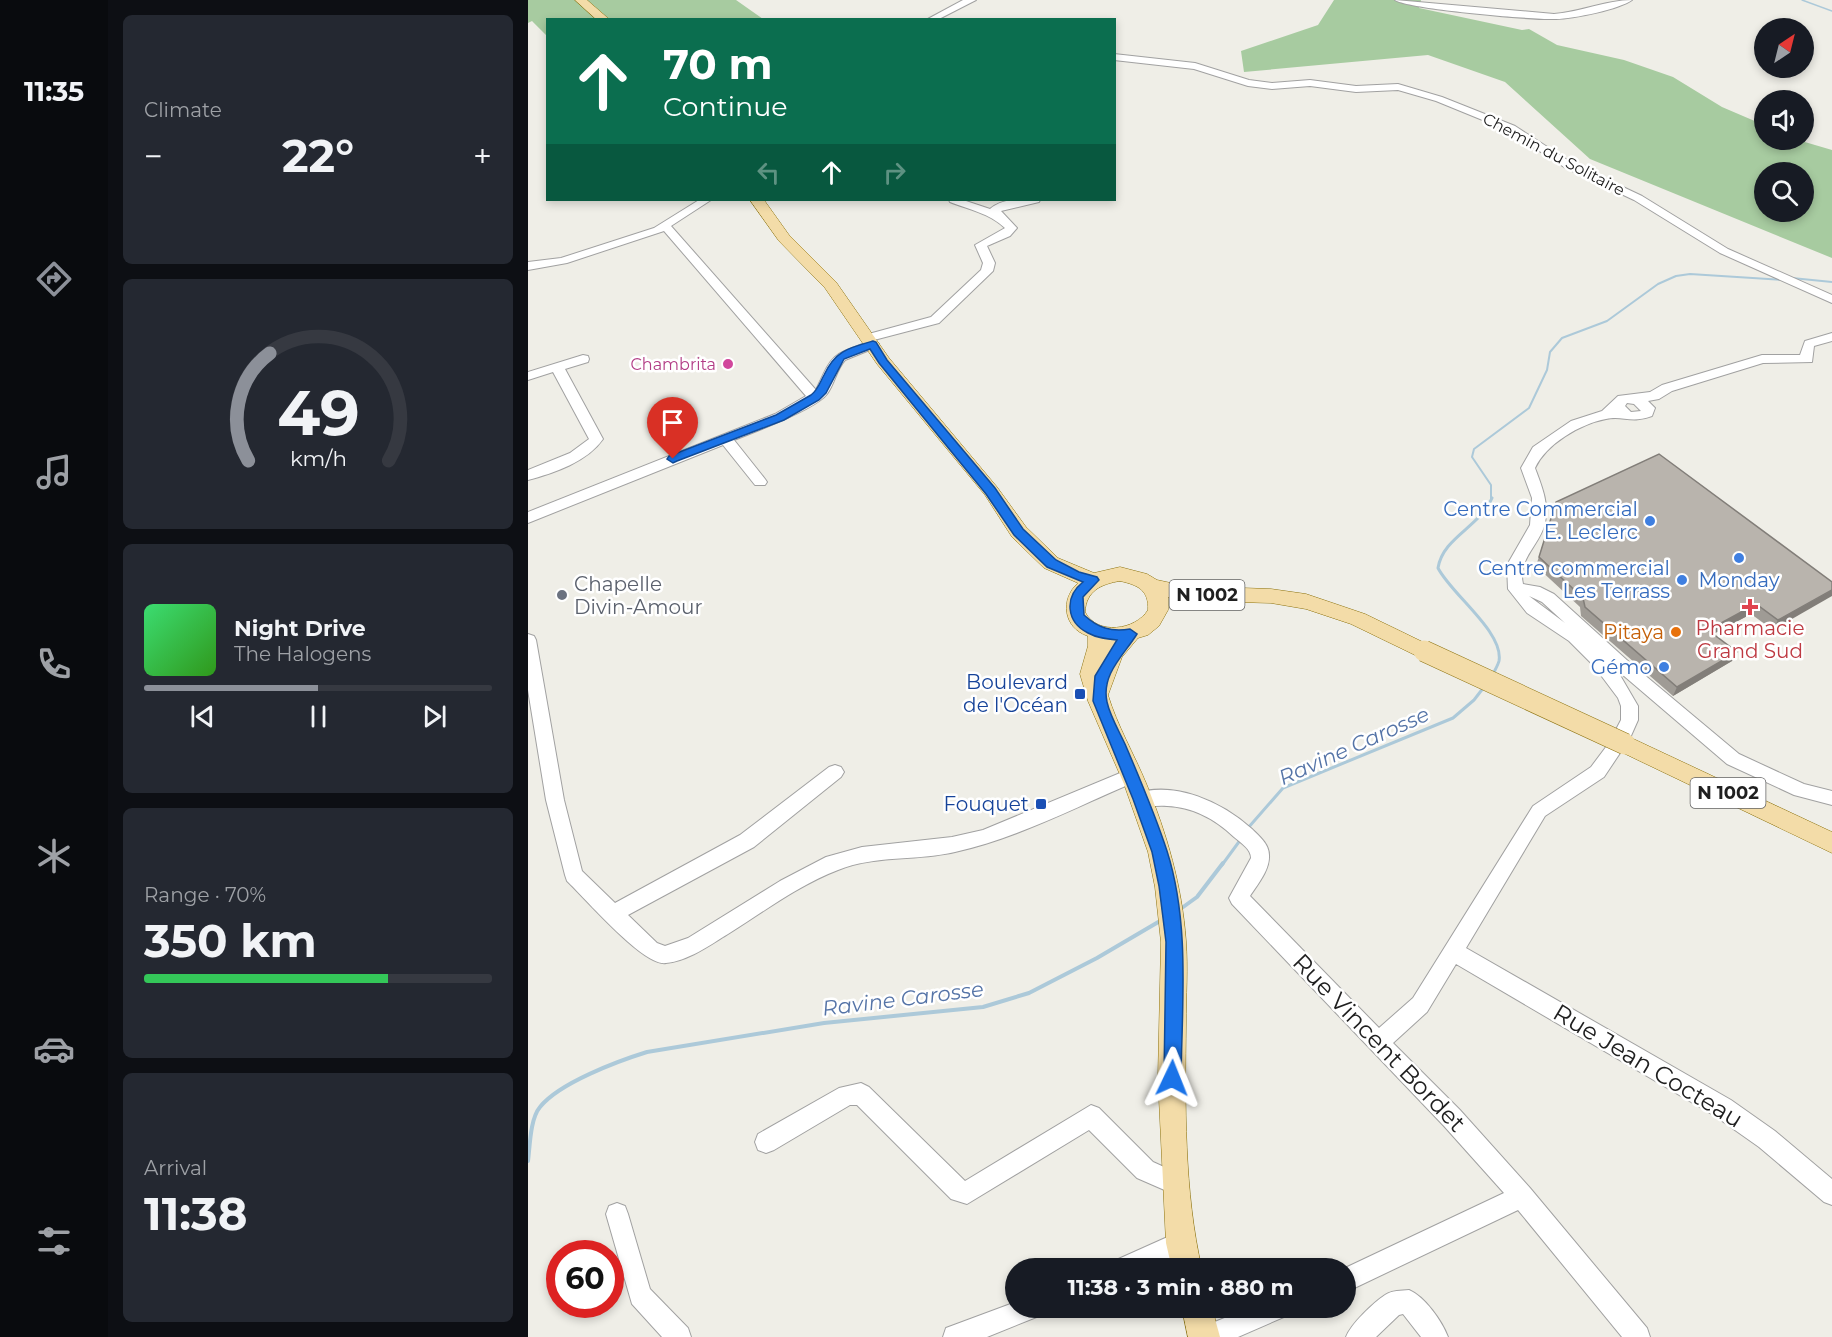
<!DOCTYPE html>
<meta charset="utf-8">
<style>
:root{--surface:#171b24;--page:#242831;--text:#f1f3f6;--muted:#9ea1a6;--line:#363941;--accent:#8c9099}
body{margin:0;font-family:Montserrat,sans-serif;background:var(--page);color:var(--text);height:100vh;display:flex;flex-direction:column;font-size:22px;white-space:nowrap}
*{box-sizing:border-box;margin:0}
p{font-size:20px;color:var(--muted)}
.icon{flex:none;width:33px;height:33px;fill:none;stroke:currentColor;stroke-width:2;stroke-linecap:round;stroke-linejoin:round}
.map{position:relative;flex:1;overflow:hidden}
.sheet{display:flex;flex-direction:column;gap:15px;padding:15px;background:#0d0f14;width:420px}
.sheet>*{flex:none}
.guide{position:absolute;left:18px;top:18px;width:570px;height:183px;border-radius:0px;box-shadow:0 3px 9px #0003;background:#0b6e4f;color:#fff;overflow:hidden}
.needle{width:39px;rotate:35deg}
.fabs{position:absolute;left:1226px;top:18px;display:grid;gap:12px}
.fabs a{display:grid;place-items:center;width:60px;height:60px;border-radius:50%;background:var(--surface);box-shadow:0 3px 9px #0003;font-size:30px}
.speed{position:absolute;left:18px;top:1240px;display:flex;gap:12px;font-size:30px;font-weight:700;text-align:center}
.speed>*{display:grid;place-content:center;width:78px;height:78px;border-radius:50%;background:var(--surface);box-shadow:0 3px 9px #0003;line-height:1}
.speed .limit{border:9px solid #d22;background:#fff;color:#111}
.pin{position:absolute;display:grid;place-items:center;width:51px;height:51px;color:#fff;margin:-62px -26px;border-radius:50% 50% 50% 0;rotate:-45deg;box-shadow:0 0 6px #0007}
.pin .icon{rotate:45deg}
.me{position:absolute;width:66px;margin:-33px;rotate:2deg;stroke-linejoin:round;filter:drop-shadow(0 0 4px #0008)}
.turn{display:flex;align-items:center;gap:21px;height:126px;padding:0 18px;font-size:27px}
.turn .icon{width:78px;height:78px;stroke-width:2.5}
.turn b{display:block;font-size:42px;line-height:51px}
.lanes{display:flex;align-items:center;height:57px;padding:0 18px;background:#0003;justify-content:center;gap:30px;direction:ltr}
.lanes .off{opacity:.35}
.big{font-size:45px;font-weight:700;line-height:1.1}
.sheet .card{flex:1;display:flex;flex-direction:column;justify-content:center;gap:9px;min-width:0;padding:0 21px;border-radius:9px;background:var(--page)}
.sheet .dial{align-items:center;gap:0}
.dial svg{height:156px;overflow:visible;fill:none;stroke:var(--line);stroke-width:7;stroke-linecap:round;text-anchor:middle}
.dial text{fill:var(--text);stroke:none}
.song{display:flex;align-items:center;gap:18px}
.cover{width:72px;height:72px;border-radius:9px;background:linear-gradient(135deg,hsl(140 70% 55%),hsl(110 70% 35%))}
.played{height:6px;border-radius:3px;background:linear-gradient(90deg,var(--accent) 50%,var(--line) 50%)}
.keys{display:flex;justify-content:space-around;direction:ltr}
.heat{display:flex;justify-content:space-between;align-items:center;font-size:33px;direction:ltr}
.charge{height:9px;border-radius:4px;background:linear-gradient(90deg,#34c759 70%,var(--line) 0)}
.trip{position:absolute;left:477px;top:1258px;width:351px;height:60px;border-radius:30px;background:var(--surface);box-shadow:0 3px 9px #0003;font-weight:700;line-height:60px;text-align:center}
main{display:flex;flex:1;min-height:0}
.menu{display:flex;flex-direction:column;width:108px;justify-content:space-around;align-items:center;background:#090b0e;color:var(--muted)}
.menu .icon{width:42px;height:42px}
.menu .on{color:var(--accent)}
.menu b{font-size:27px;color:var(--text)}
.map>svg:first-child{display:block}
.forest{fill:#a7cba0;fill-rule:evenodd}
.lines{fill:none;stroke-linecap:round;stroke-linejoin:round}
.stream-far3{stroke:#acc9d9;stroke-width:1.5}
.stream-far2{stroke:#acc9d9;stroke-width:2}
.stream-far1{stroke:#acc9d9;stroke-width:3}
.stream{stroke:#acc9d9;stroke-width:4}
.minor-casing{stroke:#a1a1a1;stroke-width:2}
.major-casing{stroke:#8d730f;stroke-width:1}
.minor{fill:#fff;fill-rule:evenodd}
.major{fill:#f3dca8;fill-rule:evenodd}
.major-bridge-casing{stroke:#8d730f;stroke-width:22;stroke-linecap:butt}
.major-bridge{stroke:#f3dca8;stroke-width:21}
.wall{fill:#9f9b95}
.shaded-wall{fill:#827e79}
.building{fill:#b9b4ad;stroke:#827e79;stroke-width:1.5}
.route{fill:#1a73e8;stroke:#114b97;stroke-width:1.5}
.hotel-dot{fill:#d1479c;stroke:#fff;stroke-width:2}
.shop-dot{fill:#3f7fe0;stroke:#fff;stroke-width:2}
.worship-dot{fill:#6b7280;stroke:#fff;stroke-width:2}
.health-dot{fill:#e0444e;stroke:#fff;stroke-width:2}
.food-dot{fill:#e8710a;stroke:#fff;stroke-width:2}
.transit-dot{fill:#1a4fb4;stroke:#fff;stroke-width:2}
.labels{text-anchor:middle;stroke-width:5;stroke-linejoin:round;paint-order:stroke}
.far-street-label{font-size:16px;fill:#202020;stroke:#fff}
.far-hotel-label{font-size:16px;fill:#b23c85;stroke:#fff;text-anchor:end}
.shield{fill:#fff;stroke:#636363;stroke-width:1.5}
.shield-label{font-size:18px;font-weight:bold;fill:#202020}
.shop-label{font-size:20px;fill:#366cbe;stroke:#fff;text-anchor:end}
.worship-label{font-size:20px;fill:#5b616d;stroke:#fff;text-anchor:start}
.health-label{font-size:20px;fill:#be3a42;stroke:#fff}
.food-label{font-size:20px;fill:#c56008;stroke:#fff;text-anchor:end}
.transit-label{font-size:20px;fill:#164399;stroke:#fff;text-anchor:end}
.water-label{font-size:21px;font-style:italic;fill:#5574a7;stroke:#fff}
.near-street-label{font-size:24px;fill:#202020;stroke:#fff}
</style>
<main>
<nav class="menu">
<b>11:35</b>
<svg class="icon on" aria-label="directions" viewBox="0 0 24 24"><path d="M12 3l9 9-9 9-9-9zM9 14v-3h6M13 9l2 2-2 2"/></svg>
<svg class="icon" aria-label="music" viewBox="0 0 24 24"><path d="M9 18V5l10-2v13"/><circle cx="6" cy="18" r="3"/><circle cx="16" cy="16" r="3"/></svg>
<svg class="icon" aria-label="phone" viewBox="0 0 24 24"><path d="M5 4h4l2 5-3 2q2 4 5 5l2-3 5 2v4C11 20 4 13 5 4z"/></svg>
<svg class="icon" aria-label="climate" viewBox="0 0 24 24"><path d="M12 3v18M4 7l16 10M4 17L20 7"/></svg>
<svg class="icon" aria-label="car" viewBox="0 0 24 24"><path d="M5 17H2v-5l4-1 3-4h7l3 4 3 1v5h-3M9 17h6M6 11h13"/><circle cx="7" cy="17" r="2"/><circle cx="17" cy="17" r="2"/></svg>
<svg class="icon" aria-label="filters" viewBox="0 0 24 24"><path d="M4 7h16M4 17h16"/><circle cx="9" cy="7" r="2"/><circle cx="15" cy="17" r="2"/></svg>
</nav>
<section class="sheet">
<div class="card"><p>Climate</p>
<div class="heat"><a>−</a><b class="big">22°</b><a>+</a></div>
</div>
<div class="card dial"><svg viewBox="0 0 100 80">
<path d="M14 69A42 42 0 1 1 86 69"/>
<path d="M14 69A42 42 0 0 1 25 14" stroke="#8c9099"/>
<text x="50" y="56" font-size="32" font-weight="700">49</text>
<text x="50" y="72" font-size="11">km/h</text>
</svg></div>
<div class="card">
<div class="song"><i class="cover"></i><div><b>Night Drive</b><p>The Halogens</p></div></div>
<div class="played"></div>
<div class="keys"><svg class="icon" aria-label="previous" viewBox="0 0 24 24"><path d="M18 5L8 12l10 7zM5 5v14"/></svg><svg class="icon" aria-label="pause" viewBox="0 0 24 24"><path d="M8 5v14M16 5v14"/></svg><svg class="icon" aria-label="next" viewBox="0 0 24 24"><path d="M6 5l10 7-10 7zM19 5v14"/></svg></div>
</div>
<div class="card"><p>Range · 70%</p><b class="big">350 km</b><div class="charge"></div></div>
<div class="card"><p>Arrival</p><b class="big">11:38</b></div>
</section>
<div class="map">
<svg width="1304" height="1337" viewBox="0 0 1304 1337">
<rect width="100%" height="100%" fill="#efeee7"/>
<g class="forest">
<path d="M0,0h208l27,19 -215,1 -1,16 -15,-15 -4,2z"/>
<path d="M806,0h87l-2,8 103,22 7,-1 28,16 67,15 49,17 49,30 42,18v15h34l34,10v108l-242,-99 -85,-77 -77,-27 -184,17 -3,-21 77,-26zM1236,172h39v40h-39z"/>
</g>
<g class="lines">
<path class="stream-far3" d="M1274,0l30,11"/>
<g class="stream-far2">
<path d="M1264,278l40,4"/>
<path d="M963,499v-14l-19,-28 2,-8 55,-41 18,-38 3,-18 12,-14 45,-17 51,-37 18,-8 14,-2 93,6"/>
</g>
<g class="stream-far1">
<path d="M964,498c-12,29 -49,39 -54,70 13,26 66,64 61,93 -1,4 -4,9 -6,13"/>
<path d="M720,828l35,-40 170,-70 21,-18 10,-13"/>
<path d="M694,865l19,-26"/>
</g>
<g class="stream">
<path d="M651,910l18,-13 26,-34"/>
<path d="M0,1161c2,-15 2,-42 12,-54 19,-24 78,-46 107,-55l177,-29 159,-16 46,-14 68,-35 63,-37"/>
</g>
<g class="minor-casing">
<g id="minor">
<path d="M435,0h13l-39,20h-11z"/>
<path d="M867,0l159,14c27,-2 52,-14 78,-14 -12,9 -59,19 -76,19 -21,1 -149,-10 -161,-19z"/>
<path d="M586,54l81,9 54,17 23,3 38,-3 46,6 42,-2 44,13 73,29 57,37 70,33 86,53 104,46v8l-112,-50 -86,-53 -70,-33 -57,-37 -71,-29 -38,-11 -42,2 -46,-6 -38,3 -24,-3 -54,-17 -80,-9z"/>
<path d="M171,200h12l-40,26 145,164c17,-36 14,-34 52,-48l-5,-4 2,-3 66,-18 50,-47 2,-7 -8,-18 30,-17c-16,-15 -35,-18 -55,-26l-1,-2h14l27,9c12,-11 35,-11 50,-9l-1,2 -38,9 16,17 -7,8 -23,10 8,17 -2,8 -54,52 -65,17 5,4 -2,3 -32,13c-9,10 -10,23 -18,34 -11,15 -72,38 -93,46l31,39 2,3 -2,3h-10l-32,-40 -195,78v-11l247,-98 31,-18 -142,-165 -97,32 -39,7v-8l33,-4 93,-30z"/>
<path d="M1304,333v8l-18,5 -2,16 -49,1 -91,28 -13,8 -11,2 7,7 -3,8c-22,8 -29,-1 -46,3 -26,5 -60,25 -71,49 7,19 14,35 10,55 -5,22 -28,36 -22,61l17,3 14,7 75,68 110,92 65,30 28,7v14l-38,-10 -67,-31 -110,-94 21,36v14l-8,18 -26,39 -59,39 -79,132 265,152 44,31 57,48v26l-8,-3 -65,-55 -44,-31 -259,-152 -29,48 -34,31 67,67 70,78 117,140 3,9h-28l-104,-127 -172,82v-23h-3l161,-76 -60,-67 -212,-222 -3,-6 22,-40c0,-9 -10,-15 -17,-21 -19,-18 -41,-30 -67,-31 -11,-1 -23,2 -33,-2l-3,-5 3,-5c41,-14 88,8 118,35 7,7 17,15 17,26 1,15 -12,30 -19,41l129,132 34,-30 120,-192 58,-39 18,-24 12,-23v-14l-3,-8 -24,-32 -25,-25 -42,-28 -19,-24 -1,-24 23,-40 2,-27 -11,-30 12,-21 38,-26 31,-10 16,-15 32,-4 12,-7 100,-30h38l5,-14zM1099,403l7,1 7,7 -10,1 -6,-6zM1001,596l13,6 23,21z"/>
<path d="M55,355l5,1 1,3 -1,3 -23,7 38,70c-16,23 -49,34 -75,41v-10l42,-17 19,-14 -36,-67 -25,8v-8z"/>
<path d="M0,634l6,2 2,4 28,160 18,71 33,32 125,-68 89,-68 6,-2 6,2 3,5 -3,5 -87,70 -126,68 29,28 8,3 23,-8 92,-57 46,-24 36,-10 90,-10 31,-7 142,-59 6,-2 6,2 3,5 -3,5c-59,25 -119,57 -182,71 -38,9 -80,3 -117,18 -39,15 -75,42 -110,64 -18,11 -40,27 -62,29 -22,4 -81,-65 -99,-82l-2,-6 -19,-75 -18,-110z"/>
<path d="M333,1083l8,4 96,94 126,-76 8,3 54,54 31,14 3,8 -3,8 -8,3 -39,-17 -48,-48 -122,74 -16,-5 -94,-94h-7l-76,45 -8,3 -8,-3 -3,-8 3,-8 81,-46z"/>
<path d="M89,1203l8,3 3,8 22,75 38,39 3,9h-29l-30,-33 -26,-90 3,-8z"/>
<path d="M653,1231l8,4 4,8 -4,8 -40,18h-39l4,-8z"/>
<path d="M881,1290c16,7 33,31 39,47h-27l-18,-23 -4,1 -23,22h-30c5,-13 27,-34 39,-42 7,-5 16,-4 24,-5z"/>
<path d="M488,1302v6h27l-4,8 -52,21h-44l3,-9z"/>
<path d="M721,1308h41l-4,8 -48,21h-41l3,-9z"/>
</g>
</g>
<g class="major-casing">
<g id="major">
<path d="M47,0h12l23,20h-13z"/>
<path d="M222,200h14l25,35 47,47 53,76 108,129 29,40 32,31 36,15 26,-6 27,7 10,6 28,6 86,3 35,5 59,20 66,32 3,5 -3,5 -7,3 -7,-3 -66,-32 -45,-15 -35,-6 -69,-2 -34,-4v13l-9,16 -11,9 -10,3 -16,19 -14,38c9,30 26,59 38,88 21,51 36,103 40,158 2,27 0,55 0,83 -1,78 -2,169 16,245h-30l-6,-26 -8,-165 3,-136 -6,-55 -7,-35 -24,-68 -36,-83 -8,-27 8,-28v-10c-25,-8 -28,-37 -10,-53l-34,-15 -32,-31 -27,-42 -108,-131 -52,-76 -46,-47zM592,581c18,4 29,9 28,29 -12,20 -51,26 -63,2 1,-21 16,-28 35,-31z"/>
<path d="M1097,735l207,97v21l-215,-103 -3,-6 3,-6z"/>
<path d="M654,1308h30l8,29h-32z"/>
</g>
</g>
<use href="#minor" class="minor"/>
<use href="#major" class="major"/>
<g class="major-bridge-casing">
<path id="major-bridge" d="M896,651l201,93"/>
</g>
<use href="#major-bridge" class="major-bridge"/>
</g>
<path class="wall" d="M1028,502l276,80 -59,48 -22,-16 -38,20 24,18 -5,9 -59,35 -92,-80 -1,-9 -44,-41z"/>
<g class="shaded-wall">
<path d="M1304,590v6l-59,34 5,-10z"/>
<path d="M1228,604l-5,10 -47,25 4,-9z"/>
<path d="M1209,652l-5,9 -59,35 4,-9z"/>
</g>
<path class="building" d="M1131,454l173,128v8l-54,30 -22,-16 -48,26 29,22 -60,35 -92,-80 -2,-9 -44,-41 17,-55z"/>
<path class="route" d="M345,341l3,1 11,18 108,128 28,41 33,31 23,12 18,5 2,3 -16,17 1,18c14,13 27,17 46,14l7,5c-13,21 -36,40 -30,68 3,14 12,29 18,42 15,35 30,70 42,107 23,72 15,152 14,227l-2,6 -7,2 -6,-2 -2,-6 2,-136 -7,-56 -7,-34 -19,-53 -40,-98 2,-25 22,-36c-10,-1 -20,-2 -29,-7 -22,-11 -24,-36 -5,-51l-36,-15 -33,-32 -28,-41 -107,-131 -9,-14 -26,10 -18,34 -7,7 -35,20 -107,41 -4,2 -6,-4 2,-3 107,-41 35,-20c7,-5 9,-13 13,-20 11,-24 24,-27 49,-34z"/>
<circle class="hotel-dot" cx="200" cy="364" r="6"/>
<g class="shop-dot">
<circle cx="1122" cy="521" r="6"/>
<circle cx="1211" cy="558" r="6"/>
<circle cx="1154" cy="580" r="6"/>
<circle cx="1136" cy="667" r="6"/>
</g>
<circle class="worship-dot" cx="34" cy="595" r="6"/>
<path class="health-dot" d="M1219 598h6v6h6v6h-6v6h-6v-6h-6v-6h6z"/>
<circle class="food-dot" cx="1148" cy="632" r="6"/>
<g class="transit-dot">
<rect x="546" y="688" width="12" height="12" rx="3"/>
<rect x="507" y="798" width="12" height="12" rx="3"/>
</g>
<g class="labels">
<g class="far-street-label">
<text transform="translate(1026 154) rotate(28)" y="6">Chemin du Solitaire</text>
</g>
<g class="far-hotel-label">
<text x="188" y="370">Chambrita</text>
</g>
<g class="shield">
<rect x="641.5" y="580" width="75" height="30" rx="4.5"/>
<rect x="1162.5" y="778" width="75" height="30" rx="4.5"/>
</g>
<g class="shield-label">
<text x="679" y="601">N 1002</text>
<text x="1200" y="799">N 1002</text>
</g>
<g class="shop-label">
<text x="1110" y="516">Centre Commercial<tspan x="1110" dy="23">E. Leclerc</tspan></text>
<text x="1142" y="575">Centre commercial<tspan x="1142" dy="23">Les Terrass</tspan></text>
<text x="1211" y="587" text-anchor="middle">Monday</text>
<text x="1124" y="674">Gémo</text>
</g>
<g class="worship-label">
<text x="46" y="591">Chapelle<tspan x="46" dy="23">Divin-Amour</tspan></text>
</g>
<g class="health-label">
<text x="1222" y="635">Pharmacie<tspan x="1222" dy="23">Grand Sud</tspan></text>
</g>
<g class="food-label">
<text x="1136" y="639">Pitaya</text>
</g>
<g class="transit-label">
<text x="540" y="689">Boulevard<tspan x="540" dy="23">de l'Océan</tspan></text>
<text x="501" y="811">Fouquet</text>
</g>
<g class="water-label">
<text transform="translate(826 746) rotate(-24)" y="7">Ravine Carosse</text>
<text transform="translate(375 999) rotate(-7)" y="7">Ravine Carosse</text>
</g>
<g class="near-street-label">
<text transform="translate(851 1043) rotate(46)" y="8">Rue Vincent Bordet</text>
<text transform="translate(1120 1066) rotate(31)" y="8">Rue Jean Cocteau</text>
</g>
</g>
</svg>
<div class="fabs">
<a><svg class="needle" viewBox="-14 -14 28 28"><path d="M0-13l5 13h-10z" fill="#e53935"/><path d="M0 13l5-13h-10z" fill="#9ea1a6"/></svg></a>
<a><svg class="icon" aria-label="sound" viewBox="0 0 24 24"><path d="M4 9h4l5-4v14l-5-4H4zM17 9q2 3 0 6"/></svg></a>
<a><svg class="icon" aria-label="search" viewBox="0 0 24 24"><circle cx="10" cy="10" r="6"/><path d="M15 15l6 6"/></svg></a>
</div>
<div class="speed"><div class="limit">60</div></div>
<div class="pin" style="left:145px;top:459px;background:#d93025"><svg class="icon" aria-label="arrive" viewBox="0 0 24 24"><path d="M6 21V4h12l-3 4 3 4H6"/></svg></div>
<svg class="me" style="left:644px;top:1078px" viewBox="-20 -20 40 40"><path d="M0-17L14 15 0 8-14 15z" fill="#1a73e8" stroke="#fff" stroke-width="4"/></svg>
<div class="trip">11:38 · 3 min · 880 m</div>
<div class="guide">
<div class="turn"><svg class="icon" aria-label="ahead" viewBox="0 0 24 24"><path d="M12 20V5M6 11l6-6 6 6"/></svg><div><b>70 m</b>Continue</div></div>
<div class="lanes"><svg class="icon off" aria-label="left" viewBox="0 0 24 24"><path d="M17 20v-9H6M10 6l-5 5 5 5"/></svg><svg class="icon" aria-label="ahead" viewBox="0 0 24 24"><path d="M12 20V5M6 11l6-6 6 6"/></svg><svg class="icon off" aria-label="right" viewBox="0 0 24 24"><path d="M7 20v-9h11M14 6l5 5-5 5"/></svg></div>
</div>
</div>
</main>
